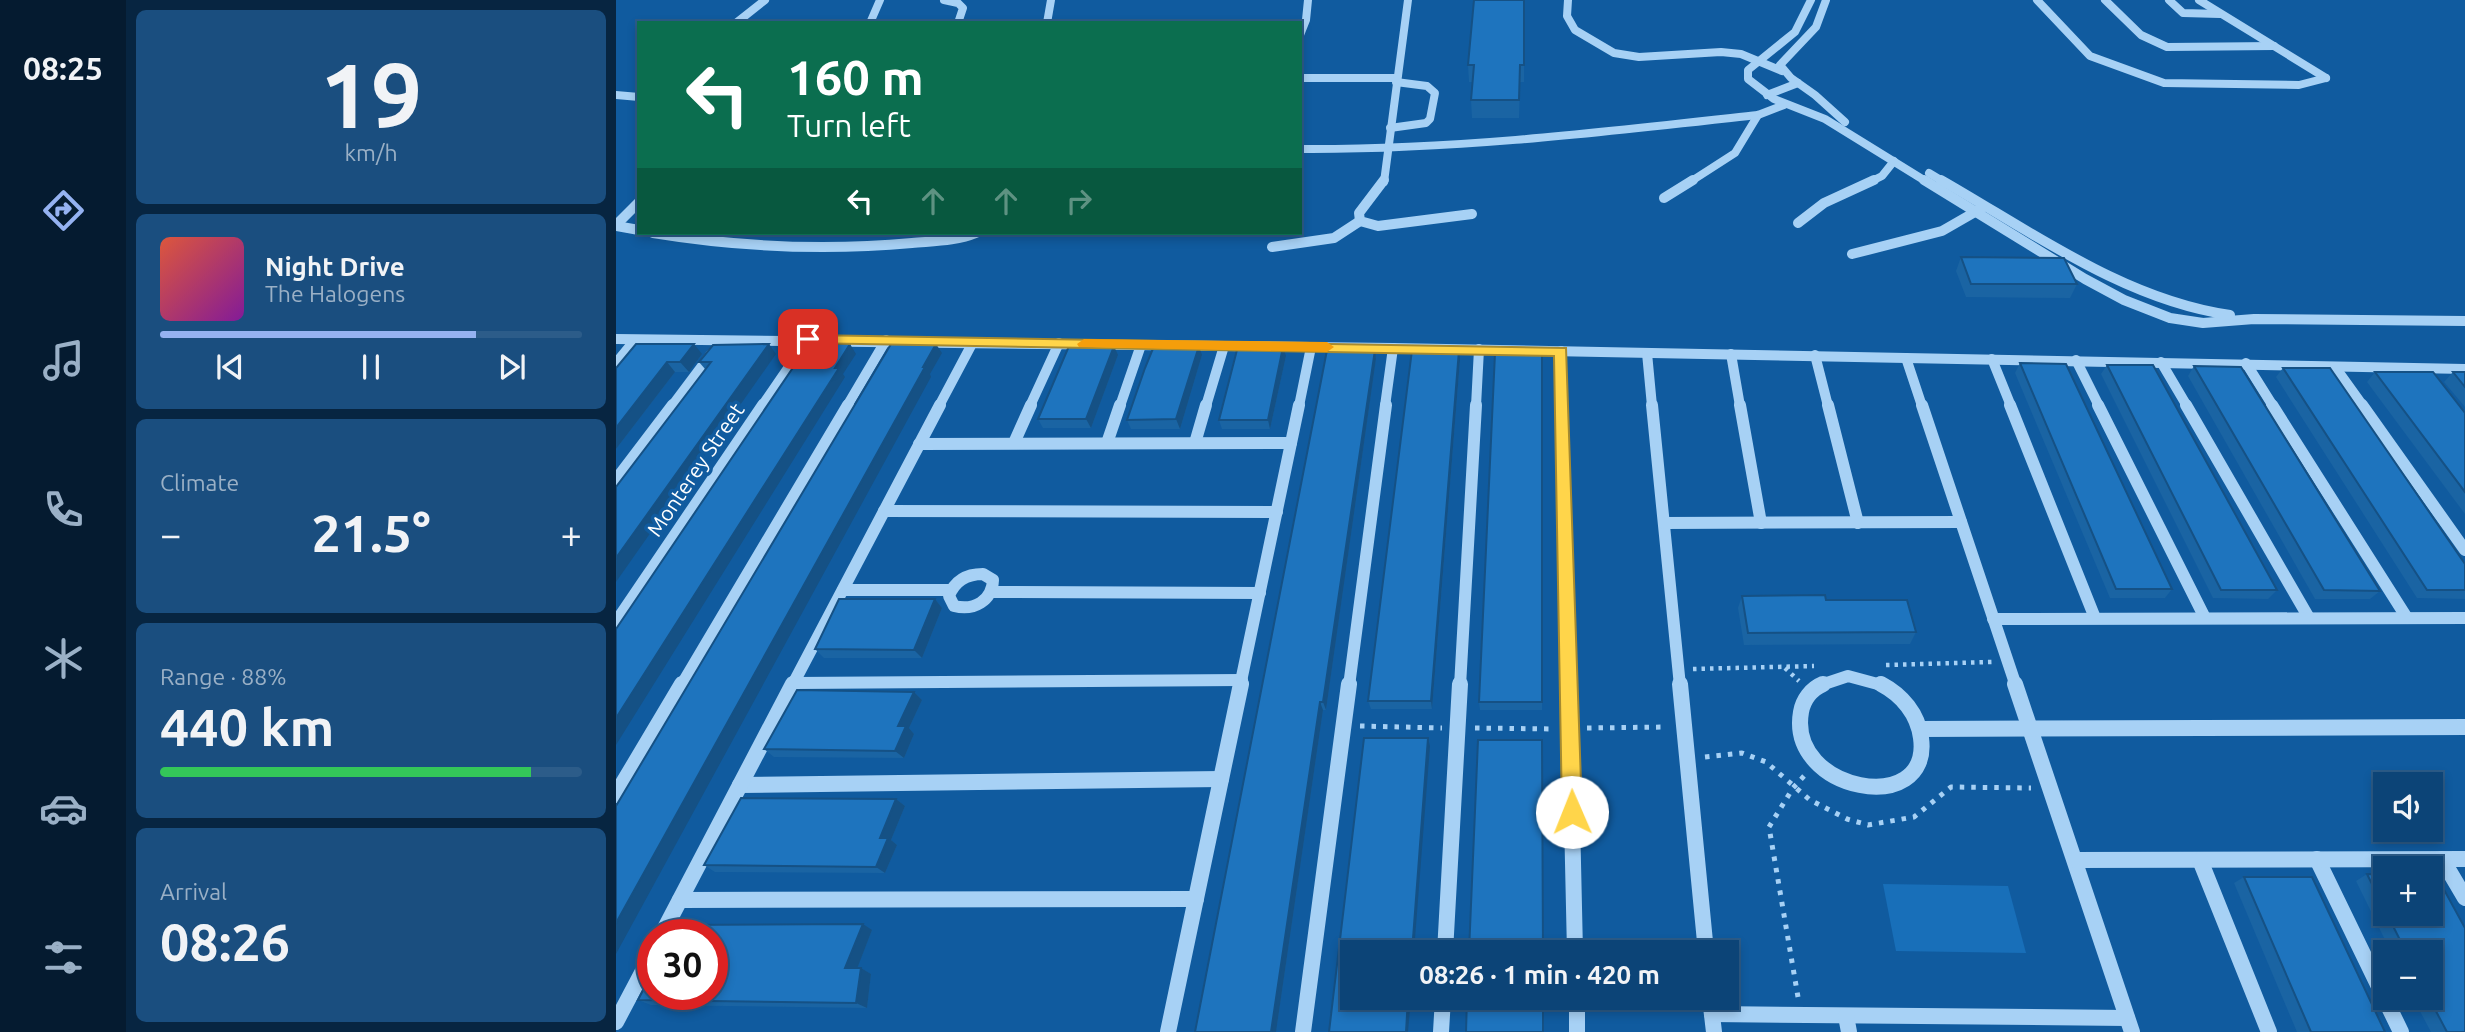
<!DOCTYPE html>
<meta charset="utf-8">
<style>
:root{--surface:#0c4477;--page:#1a4e7f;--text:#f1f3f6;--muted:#9ab0c6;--line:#2c5c89;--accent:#95b2f1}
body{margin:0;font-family:Ubuntu,sans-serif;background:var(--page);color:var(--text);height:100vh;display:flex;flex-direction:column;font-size:26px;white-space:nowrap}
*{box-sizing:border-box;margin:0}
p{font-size:23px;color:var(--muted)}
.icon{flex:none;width:38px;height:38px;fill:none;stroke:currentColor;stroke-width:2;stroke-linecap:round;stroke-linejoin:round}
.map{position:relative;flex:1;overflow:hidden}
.side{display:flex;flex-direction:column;gap:10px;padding:10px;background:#072541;width:490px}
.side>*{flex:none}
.hud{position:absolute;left:21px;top:21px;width:665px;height:214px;border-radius:0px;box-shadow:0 4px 10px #0003,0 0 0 2px var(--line);background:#0b6e4f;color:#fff;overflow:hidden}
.buttons{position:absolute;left:1757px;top:772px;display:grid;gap:14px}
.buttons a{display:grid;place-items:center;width:70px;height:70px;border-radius:0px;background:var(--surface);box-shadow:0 4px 10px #0003,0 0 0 2px var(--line);font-size:35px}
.speed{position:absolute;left:21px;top:919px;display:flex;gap:14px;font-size:35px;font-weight:700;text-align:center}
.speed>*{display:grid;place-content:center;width:91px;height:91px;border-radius:50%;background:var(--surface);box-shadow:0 4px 10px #0003,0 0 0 2px var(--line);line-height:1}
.speed .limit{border:10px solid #d22;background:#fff;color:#111}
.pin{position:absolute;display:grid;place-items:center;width:60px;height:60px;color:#fff;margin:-30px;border-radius:14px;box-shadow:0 4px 10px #0006}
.me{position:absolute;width:77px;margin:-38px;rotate:359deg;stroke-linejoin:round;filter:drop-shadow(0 0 5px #0008)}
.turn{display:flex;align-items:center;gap:24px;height:147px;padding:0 35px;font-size:32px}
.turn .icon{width:91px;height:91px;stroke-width:2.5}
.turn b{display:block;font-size:49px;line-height:60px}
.lanes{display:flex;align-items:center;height:66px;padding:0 35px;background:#0003;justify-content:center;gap:35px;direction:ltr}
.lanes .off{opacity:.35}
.big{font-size:52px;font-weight:600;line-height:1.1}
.side .card{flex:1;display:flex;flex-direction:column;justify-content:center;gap:10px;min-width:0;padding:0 24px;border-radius:10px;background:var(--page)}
.side .dial{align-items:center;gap:0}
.dial b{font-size:91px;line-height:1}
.song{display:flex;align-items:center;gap:21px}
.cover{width:84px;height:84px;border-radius:10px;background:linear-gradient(135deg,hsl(10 70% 55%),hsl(290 70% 35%))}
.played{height:7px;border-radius:4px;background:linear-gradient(90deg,var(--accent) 75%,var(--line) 75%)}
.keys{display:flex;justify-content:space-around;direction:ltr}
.heat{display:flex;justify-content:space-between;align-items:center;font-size:38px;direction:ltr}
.charge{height:10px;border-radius:5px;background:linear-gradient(90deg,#34c759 88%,var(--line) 0)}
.trip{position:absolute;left:724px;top:940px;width:399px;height:70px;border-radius:0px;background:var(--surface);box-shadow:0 4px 10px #0003,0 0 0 2px var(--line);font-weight:600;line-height:70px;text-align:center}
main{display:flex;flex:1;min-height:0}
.tab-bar{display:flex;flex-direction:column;width:126px;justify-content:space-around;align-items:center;background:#051b30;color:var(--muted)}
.tab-bar .icon{width:49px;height:49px}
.tab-bar .current{color:var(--accent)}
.tab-bar b{font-size:32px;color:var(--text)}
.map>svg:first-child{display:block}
.green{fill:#186fb9}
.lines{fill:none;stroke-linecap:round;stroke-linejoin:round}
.path-far1{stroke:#a7d1f5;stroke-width:4.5;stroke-dasharray:3.5 5;stroke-linecap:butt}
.path{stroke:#a7d1f5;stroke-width:5;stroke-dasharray:4.5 7;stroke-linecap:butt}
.minor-far3{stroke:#a7d1f5;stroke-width:8}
.minor-far2{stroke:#a7d1f5;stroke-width:10}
.minor-far1{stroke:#a7d1f5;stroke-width:12}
.minor{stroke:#a7d1f5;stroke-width:16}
.wall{fill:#1a64a3}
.shaded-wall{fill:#155185}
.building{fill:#1e74be;stroke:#155185;stroke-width:2}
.route{fill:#ffd54a;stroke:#a68a30;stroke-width:2}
.slow{fill:#f59e0b}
.labels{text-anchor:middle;stroke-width:7;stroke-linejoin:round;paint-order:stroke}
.street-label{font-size:21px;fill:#fff;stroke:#105b9f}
</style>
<main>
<nav class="tab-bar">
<b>08:25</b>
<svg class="icon current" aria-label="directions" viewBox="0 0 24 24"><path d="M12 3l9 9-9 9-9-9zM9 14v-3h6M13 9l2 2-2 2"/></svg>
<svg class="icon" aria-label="music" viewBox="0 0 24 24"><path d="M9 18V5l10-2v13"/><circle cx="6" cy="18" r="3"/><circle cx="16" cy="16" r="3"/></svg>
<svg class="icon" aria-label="phone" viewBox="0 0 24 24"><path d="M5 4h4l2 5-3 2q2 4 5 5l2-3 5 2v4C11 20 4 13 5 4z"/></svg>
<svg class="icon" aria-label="climate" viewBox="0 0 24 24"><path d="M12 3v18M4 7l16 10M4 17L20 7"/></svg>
<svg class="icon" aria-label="car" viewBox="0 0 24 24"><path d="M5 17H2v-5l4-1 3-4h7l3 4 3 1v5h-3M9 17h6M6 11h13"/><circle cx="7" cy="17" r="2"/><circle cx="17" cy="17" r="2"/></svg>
<svg class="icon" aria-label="filters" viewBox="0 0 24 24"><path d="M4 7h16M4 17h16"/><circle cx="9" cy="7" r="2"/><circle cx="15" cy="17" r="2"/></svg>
</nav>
<section class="side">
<div class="card dial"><b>19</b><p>km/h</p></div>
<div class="card">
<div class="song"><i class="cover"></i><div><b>Night Drive</b><p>The Halogens</p></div></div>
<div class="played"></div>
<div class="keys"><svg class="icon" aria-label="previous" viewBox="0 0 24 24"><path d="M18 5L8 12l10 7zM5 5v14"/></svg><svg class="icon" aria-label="pause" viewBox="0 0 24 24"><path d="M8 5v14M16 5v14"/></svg><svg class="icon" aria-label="next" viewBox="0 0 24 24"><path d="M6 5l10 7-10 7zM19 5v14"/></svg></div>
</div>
<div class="card"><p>Climate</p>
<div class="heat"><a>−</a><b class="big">21.5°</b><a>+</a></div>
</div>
<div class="card"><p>Range · 88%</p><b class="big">440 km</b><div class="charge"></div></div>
<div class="card"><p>Arrival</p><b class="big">08:26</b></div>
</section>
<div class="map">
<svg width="1849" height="1032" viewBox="0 0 1849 1032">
<rect width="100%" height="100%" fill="#105b9f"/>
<path class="green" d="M1267,884l125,2 18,67 -130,-2z"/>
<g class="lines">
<g class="path-far1">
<path d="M1270,665l106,-3"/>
<path d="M1169,668l14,13"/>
<path d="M1077,669l121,-3"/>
</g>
<g class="path">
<path d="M744,726l82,2"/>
<path d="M859,728l79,1"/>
<path d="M971,728l79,-1"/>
<path d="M1089,757l37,-4 24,9 44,38 37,19 21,6 46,-8 37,-30 80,1"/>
<path d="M1182,997l-29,-170 24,-39 12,-13"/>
</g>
<g class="minor-far3">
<path d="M328,0l14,3 5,5 -5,15"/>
<path d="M952,0l-1,16 8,14 39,23 25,4 82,-5 20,2 41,17"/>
<path d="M1195,0l-16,32 -47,38v9l26,20 51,20 102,63"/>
<path d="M1210,0l-10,27 -36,38 11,13 24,17 30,27"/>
<path d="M1421,0l53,56 74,27 135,2 27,-7"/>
<path d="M1489,0l36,35 26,12 107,-1"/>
<path d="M1553,0l14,13 37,1"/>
<path d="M1583,0l127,78"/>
<path d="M120,23l29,-23"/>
<path d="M254,23l10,-23"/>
<path d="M431,23l4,-23"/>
<path d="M684,35l6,-15 2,-20"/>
<path d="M684,78h97"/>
<path d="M0,95l23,2"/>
<path d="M1151,95l31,-12"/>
<path d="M774,128l36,-5 4,-4 5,-26 -8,-7 -31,-4"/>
<path d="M684,149c154,1 305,-17 458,-34l26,-10"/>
<path d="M1313,173l15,9"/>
<path d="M768,182l24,-182"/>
<path d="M1074,182l45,-29 23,-38"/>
<path d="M1254,182l12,-6 12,-15"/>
</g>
<g class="minor-far2">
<path d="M768,180l-25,33 1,8 18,5 94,-12"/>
<path d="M1308,180l161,99 39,21 46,18 33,5 51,-4 211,2"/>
<path d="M1325,180c91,52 184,120 289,135"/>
<path d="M1048,198l29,-18"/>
<path d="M1182,223l26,-20 50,-23"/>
<path d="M0,225l23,-23"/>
<path d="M0,226l23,4"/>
<path d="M37,233c86,14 172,18 259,10 21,-2 45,-2 64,-10"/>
<path d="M656,247l62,-9 26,-17"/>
<path d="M1236,254l90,-23 40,-23"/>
<path d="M0,339l777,9 1072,21"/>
<path d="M945,351l1,55"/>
<path d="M1031,353l5,53"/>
<path d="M1115,354l9,52"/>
<path d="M1199,355l13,51"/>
<path d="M1290,358l16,48"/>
<path d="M1376,359l19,47"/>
<path d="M1460,360l23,46"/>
<path d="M1545,362l26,44"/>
<path d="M0,363l19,-23"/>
<path d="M1630,363l27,43"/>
<path d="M1719,367l28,39"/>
<path d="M56,406l39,-52"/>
<path d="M146,406l46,-67"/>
<path d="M231,406l39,-66"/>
<path d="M323,406l34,-64"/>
<path d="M414,406l29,-63"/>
<path d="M504,406l21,-61"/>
<path d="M590,406l18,-60"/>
<path d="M683,406l12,-59"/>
<path d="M769,406l8,-58"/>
<path d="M860,406l3,-57"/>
</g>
<g class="minor-far1">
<path d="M946,405l7,281"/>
<path d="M1036,405l28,281"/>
<path d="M1124,405l21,118"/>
<path d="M1212,405l30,118"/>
<path d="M1306,405l94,281"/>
<path d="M1394,405l85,213"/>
<path d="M1482,405l107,213"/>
<path d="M1570,405l123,213"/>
<path d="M1656,405l135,213"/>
<path d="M1746,405l103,145"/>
<path d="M398,443l17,-38"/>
<path d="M491,443l13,-38"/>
<path d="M579,443l11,-38"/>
<path d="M303,444l372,-1"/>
<path d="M0,480l57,-75"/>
<path d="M268,511l393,1"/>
<path d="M1048,523l297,-1"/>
<path d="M367,574l10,6c-1,21 -19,31 -39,26l-5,-10c6,-16 18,-22 34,-22z"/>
<path d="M227,590h108"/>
<path d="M376,592l268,1"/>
<path d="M1377,619l472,-1"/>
<path d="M0,622l147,-217"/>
<path d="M178,683l448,-3"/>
<path d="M65,686l167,-281"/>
<path d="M176,686l148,-281"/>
<path d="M624,686l59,-281"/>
<path d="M733,686l37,-281"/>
<path d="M844,686l16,-281"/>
<path d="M1202,686l30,-10 37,10"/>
</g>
<g class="minor">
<path d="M953,684l6,268"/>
<path d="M1064,684l26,268"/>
<path d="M1207,684c-12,5 -20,16 -22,28 -14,80 131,106 120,26 -3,-24 -19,-43 -40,-54"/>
<path d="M1399,684l117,348"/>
<path d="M1305,729l544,-2"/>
<path d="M124,785l481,-6"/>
<path d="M0,795l66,-111"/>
<path d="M1701,859l84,173"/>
<path d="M1826,859l23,39"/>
<path d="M1459,860l390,-1"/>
<path d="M1584,860l69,172"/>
<path d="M64,900l516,-1"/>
<path d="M46,934l131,-250"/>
<path d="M829,952l15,-268"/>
<path d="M961,998v34"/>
<path d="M1094,998l4,34"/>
<path d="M1096,1014l415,4"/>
<path d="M1230,1016l3,16"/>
<path d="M0,1022l37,-70"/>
<path d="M552,1032l73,-348"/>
<path d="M687,1032l46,-348"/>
<path d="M825,1032l2,-34"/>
</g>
</g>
<g class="wall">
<path d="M908,0v82h-4l-1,36h-47l-1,-18 2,-18h-4l-1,-17z"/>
<path d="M1345,257l116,27 -7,14 -104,-1 -10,-26z"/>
<path d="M711,350h48l1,9 -50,351h-3l-47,322z"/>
<path d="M926,353v357h-62l-1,-8z"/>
<path d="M86,354l-13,18h-14l-59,77v-81z"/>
<path d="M160,354l-71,15 -6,-7z"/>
<path d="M502,355l-27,73h-48l-5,-9z"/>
<path d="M586,355l-22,74h-49l-4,-9z"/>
<path d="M670,356l-16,73h-48l-3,-9z"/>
<path d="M844,360l-28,349h-61l-3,-8z"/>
<path d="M1404,363l152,226 -7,9h-55l-95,-225z"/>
<path d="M1491,365l170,225 -9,9 -55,-1 -112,-224z"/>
<path d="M1578,366l186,225 -10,8h-55l-127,-223z"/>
<path d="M1667,368l182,196v35l-48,-1 -141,-221z"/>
<path d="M1759,372l90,41v101l-98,-132z"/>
<path d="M1837,372h12v35l-21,-25z"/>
<path d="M1126,596l84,4 90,32 -6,12 -166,1 -6,-37z"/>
<path d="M319,599l7,9 -20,50h-98l-9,-9z"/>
<path d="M298,692l8,8 -13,28 5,6 -10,24 -130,-1 -10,-8z"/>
<path d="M280,799l9,7 -14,34 6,5 -12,28 -170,-1 -11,-7z"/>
<path d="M1751,874l18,1v39h46l34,118h-34l-18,-34h18v-46h-40l-35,-71z"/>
<path d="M1628,877l141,155h-88l-63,-149z"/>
<path d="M256,930l-15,38h4l10,6 -4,34 -216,-3 -13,-5z"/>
</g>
<g class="shaded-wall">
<path d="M78,344l8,10 -13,18 -9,-10z"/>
<path d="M153,344l7,10 -160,228v-24z"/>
<path d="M234,344l6,10 -13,20 2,3 -229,368v-27z"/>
<path d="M320,344l6,9 -12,21 1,3 -315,577v-31z"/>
<path d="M498,346l4,9 -27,73 -5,-9z"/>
<path d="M583,346l3,9 -22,74 -4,-10z"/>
<path d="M667,347l3,9 -16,73 -2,-9z"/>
<path d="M759,350l1,9 -50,351 -3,-8z"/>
<path d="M843,350l1,10 -28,349 -1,-8z"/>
<path d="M51,362l8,10 -59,77v-21z"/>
<path d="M319,599l7,9 -20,50 -8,-8z"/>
<path d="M298,692l8,8 -13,28 5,6 -10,24 -9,-7 3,-25z"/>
<path d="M704,702l3,8 -47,322h-5z"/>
<path d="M812,738l2,8 -16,206h-2z"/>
<path d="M280,799l9,7 -14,34 6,5 -12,28 -9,-6 4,-29z"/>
<path d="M247,924l9,6 -17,44 -10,-6z"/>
<path d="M245,968l10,6 -4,34 -11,-5z"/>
<path d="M792,998h3l-3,34h-2z"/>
</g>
<g class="building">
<path d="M858,0h50v65h-4l-1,35h-48l3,-35h-6z"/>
<path d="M1345,257l103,1 13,26h-106z"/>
<path d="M20,344h58l-14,18h-13l-51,66v-60z"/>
<path d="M153,344l-153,214v-71l95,-125h-12l14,-17z"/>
<path d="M193,344h41l-15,24h4l-223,350v-89z"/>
<path d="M275,344h45l-13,23h2l-309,556v-117z"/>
<path d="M453,346h45l-28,73h-48z"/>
<path d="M538,346h45l-23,73 -49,1 18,-52z"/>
<path d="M622,346l45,1 -15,73h-49z"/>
<path d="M711,350h48l-52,352h-3l-49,330h-76z"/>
<path d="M796,350h47l-28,351h-63z"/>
<path d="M879,353h47v349h-63z"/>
<path d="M1404,363l46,1 106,225h-56z"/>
<path d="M1491,365h46l124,225h-56z"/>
<path d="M1578,366l47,1 139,224 -56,-1z"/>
<path d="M1667,368h47l135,196v26h-38z"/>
<path d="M1759,372h58l32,41v79z"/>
<path d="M1837,372h12v15z"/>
<path d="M1209,595l1,5h81l9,32 -168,1 -6,-37z"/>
<path d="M223,599h96l-21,51 -99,-1z"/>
<path d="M181,690l117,2 -16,34h8l-11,25 -131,-2z"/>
<path d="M748,738h64l-16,214h-59v46h55l-2,34h-77z"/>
<path d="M862,740h64l1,212h-74z"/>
<path d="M125,798l155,1 -16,39h8l-12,29 -172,-2z"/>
<path d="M1751,874l18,1v35z"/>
<path d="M1815,875h5l29,53v104h-18l-18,-34h2v-46h-25l-19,-38h44z"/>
<path d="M1628,877h68l73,155h-74z"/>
<path d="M247,924l-18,44h16l-5,35 -218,-3 15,-29v23h59v-60h-40l5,-9z"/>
<path d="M851,998h76v34h-77z"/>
</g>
<path class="route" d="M192,335l758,13 16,464 -3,7 -7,3 -7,-3 -3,-7 -8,-456 -750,-13 -2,-4z"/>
<path class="slow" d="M468,339l243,3 7,5 -7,5 -248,-5 -2,-3z"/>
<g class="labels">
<g class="street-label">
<text transform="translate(80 470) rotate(-56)" y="7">Monterey Street</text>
</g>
</g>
</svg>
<div class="buttons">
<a><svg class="icon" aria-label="sound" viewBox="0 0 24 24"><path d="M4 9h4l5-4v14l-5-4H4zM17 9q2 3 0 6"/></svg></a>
<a>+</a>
<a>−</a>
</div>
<div class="speed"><div class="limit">30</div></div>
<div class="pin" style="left:192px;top:339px;background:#d93025"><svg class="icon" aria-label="arrive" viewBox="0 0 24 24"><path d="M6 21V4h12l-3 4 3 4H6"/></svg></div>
<svg class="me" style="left:956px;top:812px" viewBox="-20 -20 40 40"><circle r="19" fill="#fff"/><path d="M0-13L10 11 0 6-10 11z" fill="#ffd54a"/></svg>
<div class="trip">08:26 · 1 min · 420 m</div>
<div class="hud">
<div class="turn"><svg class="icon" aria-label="left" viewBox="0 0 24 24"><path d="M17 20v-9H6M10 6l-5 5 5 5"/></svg><div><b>160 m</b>Turn left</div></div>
<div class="lanes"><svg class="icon" aria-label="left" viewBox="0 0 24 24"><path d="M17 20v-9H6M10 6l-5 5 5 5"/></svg><svg class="icon off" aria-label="ahead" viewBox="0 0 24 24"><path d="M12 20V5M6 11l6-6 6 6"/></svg><svg class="icon off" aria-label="ahead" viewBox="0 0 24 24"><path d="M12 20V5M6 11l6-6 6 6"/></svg><svg class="icon off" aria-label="right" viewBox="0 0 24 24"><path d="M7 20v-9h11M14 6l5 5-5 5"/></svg></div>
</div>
</div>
</main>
